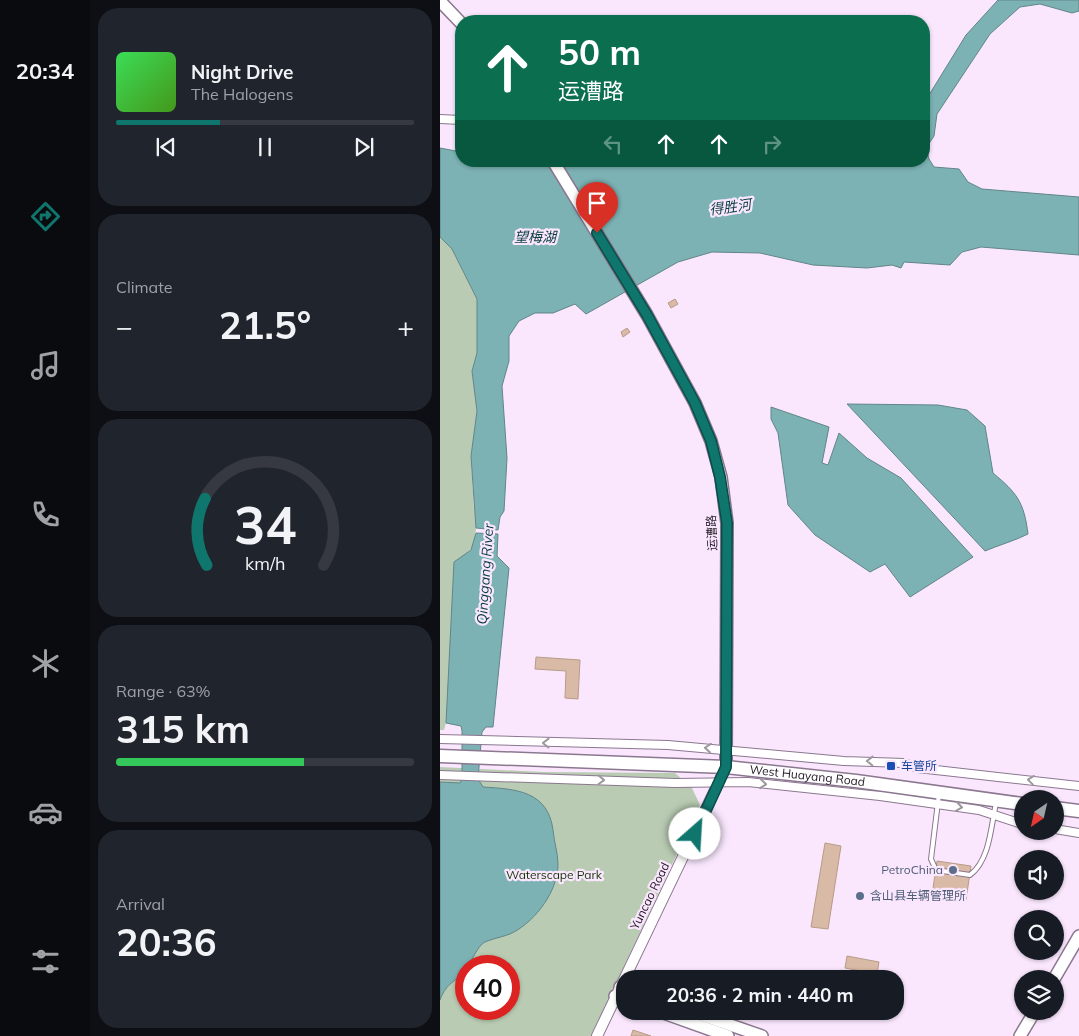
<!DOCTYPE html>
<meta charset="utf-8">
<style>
:root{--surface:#171b24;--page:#20242c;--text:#f1f3f6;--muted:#9ea1a6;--line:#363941;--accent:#0f766e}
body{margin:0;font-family:Mulish,"Noto Sans SC",sans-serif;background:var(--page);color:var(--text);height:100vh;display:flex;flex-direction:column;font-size:19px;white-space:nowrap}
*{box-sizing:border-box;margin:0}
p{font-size:16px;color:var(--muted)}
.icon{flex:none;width:28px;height:28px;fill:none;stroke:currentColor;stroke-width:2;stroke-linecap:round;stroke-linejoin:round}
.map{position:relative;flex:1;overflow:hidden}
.panel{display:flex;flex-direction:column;gap:8px;padding:8px;background:#0d0f14;width:350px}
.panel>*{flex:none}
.banner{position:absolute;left:15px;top:15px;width:475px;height:152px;border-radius:20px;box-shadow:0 1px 4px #0004;background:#0b6e4f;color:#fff;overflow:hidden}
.needle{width:32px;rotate:214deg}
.buttons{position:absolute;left:574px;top:790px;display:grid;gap:10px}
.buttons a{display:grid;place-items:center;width:50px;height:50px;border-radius:50%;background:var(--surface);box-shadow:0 1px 4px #0004;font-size:25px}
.speed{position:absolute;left:15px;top:955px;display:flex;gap:10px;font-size:25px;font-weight:700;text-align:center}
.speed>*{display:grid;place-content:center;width:65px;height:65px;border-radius:50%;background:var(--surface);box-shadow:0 1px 4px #0004;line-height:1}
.speed .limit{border:8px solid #d22;background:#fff;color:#111}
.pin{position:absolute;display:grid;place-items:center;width:42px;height:42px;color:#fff;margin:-51px -21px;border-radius:50% 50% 50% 0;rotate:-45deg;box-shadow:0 0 5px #0007}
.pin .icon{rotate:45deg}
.me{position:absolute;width:55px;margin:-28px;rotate:26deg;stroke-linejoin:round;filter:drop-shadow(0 0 4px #0008)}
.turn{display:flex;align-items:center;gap:18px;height:105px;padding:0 20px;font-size:22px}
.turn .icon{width:65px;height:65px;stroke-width:2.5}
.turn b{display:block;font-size:35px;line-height:42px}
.lanes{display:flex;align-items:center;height:48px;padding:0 20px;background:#0003;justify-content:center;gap:25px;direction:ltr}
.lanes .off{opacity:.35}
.big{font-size:38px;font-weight:700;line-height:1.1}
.panel .widget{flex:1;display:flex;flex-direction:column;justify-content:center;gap:8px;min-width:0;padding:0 18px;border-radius:20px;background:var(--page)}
.panel .dial{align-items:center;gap:0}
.dial svg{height:130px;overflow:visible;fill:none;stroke:var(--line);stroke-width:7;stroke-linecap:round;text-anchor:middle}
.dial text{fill:var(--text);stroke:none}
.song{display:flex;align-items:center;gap:15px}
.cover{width:60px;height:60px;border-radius:8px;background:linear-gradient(135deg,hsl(130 70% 55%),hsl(100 70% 35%))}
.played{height:5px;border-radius:2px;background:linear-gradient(90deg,var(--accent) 35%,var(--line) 35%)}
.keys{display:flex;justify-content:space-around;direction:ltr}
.heat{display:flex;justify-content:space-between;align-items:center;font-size:28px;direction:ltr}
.charge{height:8px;border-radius:4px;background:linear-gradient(90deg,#34c759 63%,var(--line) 0)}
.trip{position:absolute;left:176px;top:970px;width:288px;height:50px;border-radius:20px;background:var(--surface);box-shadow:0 1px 4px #0004;font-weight:700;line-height:50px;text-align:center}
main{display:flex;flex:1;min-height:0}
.menu{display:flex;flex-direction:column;width:90px;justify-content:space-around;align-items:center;background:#090b0e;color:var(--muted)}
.menu .icon{width:35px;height:35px}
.menu .on{color:var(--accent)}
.menu b{font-size:22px;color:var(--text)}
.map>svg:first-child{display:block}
.green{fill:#b9ccb3;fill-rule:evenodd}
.water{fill:#7cb2b4;stroke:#618589}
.building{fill:#d8baa6;stroke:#b89b87}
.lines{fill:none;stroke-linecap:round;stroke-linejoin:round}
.service-casing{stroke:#8b778f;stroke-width:6}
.minor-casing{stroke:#8b778f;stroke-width:10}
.tertiary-casing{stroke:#8b778f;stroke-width:12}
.secondary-casing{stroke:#8b778f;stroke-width:14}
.primary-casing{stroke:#8b778f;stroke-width:15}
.service{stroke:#fff;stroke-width:4}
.minor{stroke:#fff;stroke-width:8}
.tertiary{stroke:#fff;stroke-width:10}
.secondary{stroke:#fff;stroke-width:11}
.primary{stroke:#fff;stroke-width:12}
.oneway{stroke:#9c989d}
.route-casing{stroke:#0a4d48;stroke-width:12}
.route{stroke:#0f766e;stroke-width:9}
.transit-dot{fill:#1a4fb4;stroke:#fae7fe;stroke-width:2}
.service-dot{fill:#5c6f8a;stroke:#fae7fe;stroke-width:2}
.labels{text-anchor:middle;stroke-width:4.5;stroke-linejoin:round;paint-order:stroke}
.street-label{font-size:12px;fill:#231b25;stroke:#fae7fe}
.transit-label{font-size:12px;fill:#164399;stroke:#fae7fe;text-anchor:start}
.service-label{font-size:12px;fill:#4e5e75;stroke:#fae7fe;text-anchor:end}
.park-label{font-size:12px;fill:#133604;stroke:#fae7fe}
.water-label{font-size:14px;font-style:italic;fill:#073d3f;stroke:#fae7fe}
</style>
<main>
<nav class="menu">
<b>20:34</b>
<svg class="icon on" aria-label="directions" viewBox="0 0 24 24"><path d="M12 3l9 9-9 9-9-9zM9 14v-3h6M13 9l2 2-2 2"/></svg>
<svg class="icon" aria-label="music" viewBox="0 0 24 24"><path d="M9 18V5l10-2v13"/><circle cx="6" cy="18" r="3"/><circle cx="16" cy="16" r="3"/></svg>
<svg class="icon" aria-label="phone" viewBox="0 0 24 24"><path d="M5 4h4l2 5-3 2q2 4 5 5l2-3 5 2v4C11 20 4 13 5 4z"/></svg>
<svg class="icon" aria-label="climate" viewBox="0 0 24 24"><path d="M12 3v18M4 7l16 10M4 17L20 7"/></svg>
<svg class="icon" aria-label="car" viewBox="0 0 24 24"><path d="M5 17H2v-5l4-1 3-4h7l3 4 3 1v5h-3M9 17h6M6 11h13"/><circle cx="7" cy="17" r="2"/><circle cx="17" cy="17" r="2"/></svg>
<svg class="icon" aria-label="filters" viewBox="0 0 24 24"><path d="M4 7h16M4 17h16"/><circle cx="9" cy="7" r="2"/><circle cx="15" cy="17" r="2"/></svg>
</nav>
<section class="panel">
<div class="widget">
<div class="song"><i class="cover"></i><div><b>Night Drive</b><p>The Halogens</p></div></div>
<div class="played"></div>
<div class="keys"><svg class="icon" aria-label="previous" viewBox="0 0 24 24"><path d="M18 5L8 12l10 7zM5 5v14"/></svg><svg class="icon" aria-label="pause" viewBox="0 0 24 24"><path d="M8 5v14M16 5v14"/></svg><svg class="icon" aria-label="next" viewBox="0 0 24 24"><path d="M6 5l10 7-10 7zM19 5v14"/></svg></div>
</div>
<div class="widget"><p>Climate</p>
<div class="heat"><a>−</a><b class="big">21.5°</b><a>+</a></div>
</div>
<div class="widget dial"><svg viewBox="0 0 100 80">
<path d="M14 69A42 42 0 1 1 86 69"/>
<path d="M14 69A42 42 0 0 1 13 28" stroke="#0f766e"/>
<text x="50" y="56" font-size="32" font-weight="700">34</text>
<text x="50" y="72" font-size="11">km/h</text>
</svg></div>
<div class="widget"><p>Range · 63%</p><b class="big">315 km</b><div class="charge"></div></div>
<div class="widget"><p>Arrival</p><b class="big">20:36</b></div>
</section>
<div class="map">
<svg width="639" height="1036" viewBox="0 0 639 1036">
<rect width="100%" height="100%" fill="#fae7fe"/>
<g class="green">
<path d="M0,237l12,12 25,50v54l-5,18 5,40 -6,45 3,54 3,11 -3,24 -10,12 -18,166 -2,7h-4z"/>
<path d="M0,767l103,5 132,1 17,15 8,17 -109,231h-151zM26,966h43v43h-43z"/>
</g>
<g class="water">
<path d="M558,0h81v11l-7,2 -32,-9 -20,3 -30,27 -53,80 -3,22 -8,12 3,11 5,8 25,2 9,13 14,7 97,8v58l-98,-8 -19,5 -12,13 -46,-3 -3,6 -9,-3 -25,3 -54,-3 -53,-12 -48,-1 -34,10 -92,52 -11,-10 -22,9h-18l-16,8 -10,15v25l-7,25 5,72 -3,53 -4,6 -2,13 -22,-2 -5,-72 6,-45 -5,-40 5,-18v-54l-25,-50 -12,-12v-89l21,4v9h27l11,5 7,-5h418v-62l5,-4 37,-60z"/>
<path d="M407,404l91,1 29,5 18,16 8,47c24,20 31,29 35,61 -14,7 -29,11 -43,17z"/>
<path d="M331,407l58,20 -7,36 6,2 11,-32 28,25 34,20 72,79 -63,40 -25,-33 -15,8 -55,-37 -27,-30 -10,-72 -7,-14z"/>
<path d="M36,533l22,1 -1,22 12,12 -16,159h-7l-4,5 -4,47 5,8c33,2 65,4 70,43 1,12 5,23 5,34 0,27 -22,56 -44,68 -8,5 -27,7 -32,12 -6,6 -12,20 -16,25 -10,14 -19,12 -26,31v-218l20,1 2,-4v-48l-1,-5 -15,-3 8,-161 17,-12z"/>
</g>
<g class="building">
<path d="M235,299l3,5 -7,4 -3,-5z"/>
<path d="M187,328l3,4 -7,5 -2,-5z"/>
<path d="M96,657l44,3 -2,39 -13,-1 1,-27 -31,-2z"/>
<path d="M385,843l16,3 -13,83 -17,-2z"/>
<path d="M497,861l34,5 -5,34 -34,-5z"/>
<path d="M407,956l32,6 -2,12 -32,-6z"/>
<path d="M193,1030l18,6h-20z"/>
</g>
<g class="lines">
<g class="service-casing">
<path id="service" d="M499,794l-8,65 5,11 34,5c20,-15 21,-49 26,-72"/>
</g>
<g class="minor-casing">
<g id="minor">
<path d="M0,119l21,1"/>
<path d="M0,739l228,6 176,16 60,2 14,5 161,18"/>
<path d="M0,775l235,8 73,-1 132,14 99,14 43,14"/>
<path d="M615,829l24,4"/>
</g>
</g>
<g class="tertiary-casing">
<path id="tertiary" d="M157,1036l129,-269"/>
</g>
<g class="secondary-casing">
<g id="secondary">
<path d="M0,1l21,22"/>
<path d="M113,161l94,154 48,88 16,38 10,36 6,46 -1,244"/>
<path d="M614,979l25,-43"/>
<path d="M180,987l5,2"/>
<path d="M175,996l10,4"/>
<path d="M218,1011l70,25"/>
<path d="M250,1011l72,25"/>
<path d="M580,1036l15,-25"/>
</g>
</g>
<g class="primary-casing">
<g id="primary">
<path id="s1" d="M0,756l286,11 130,14 166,23"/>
<path d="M615,808l24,3"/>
</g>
</g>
<use href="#service" class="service"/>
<use href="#minor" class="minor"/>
<use href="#tertiary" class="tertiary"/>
<use href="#secondary" class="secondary"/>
<use href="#primary" class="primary"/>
</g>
<defs><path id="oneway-chevron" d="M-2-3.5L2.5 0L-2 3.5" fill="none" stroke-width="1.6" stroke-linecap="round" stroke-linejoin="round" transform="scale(1.25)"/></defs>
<g class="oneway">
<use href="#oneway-chevron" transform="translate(106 743) rotate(-179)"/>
<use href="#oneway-chevron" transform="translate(268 748) rotate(-175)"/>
<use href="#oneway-chevron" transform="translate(430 761) rotate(-179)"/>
<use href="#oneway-chevron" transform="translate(161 780) rotate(2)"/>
<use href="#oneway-chevron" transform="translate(591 780) rotate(-173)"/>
<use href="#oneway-chevron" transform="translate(323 784) rotate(6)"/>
<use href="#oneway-chevron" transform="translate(519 807) rotate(8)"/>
</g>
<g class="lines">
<g class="route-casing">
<path id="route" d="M157,233l50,82 48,88 16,38 9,36 7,46 -1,244 -31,67"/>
</g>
<use href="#route" class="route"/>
</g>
<rect class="transit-dot" x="446" y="761" width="10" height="10" rx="2.5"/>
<g class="service-dot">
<circle cx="513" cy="870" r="5"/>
<circle cx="420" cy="896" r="5"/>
</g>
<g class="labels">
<g class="street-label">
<text transform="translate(272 533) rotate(-92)" y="4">运漕路</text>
<text dy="4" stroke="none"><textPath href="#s1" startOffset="368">West Huayang Road</textPath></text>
<text transform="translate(210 896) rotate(-64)" y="4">Yuncao Road</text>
</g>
<g class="transit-label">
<text x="461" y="770">车管所</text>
</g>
<g class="service-label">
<text x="503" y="874">PetroChina</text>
<text x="430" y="900" text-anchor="start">含山县车辆管理所</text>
</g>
<g class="park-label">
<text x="114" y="879">Waterscape Park</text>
</g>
<g class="water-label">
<text transform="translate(290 207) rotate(-8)" y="5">得胜河</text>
<text x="95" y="242">望梅湖</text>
<text transform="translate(45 574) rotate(-86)" y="5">Qinggang River</text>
</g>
</g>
</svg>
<div class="buttons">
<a><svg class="needle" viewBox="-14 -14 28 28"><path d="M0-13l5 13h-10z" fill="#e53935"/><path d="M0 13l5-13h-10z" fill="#9ea1a6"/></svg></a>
<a><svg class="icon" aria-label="sound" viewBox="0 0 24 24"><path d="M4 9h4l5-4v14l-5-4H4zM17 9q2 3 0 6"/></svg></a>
<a><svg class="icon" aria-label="search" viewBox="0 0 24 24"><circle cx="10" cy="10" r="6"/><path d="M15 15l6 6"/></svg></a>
<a><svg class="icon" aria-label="layers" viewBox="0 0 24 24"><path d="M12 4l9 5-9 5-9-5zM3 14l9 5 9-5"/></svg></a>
</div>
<div class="speed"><div class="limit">40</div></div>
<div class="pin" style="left:157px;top:233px;background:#d93025"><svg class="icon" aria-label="arrive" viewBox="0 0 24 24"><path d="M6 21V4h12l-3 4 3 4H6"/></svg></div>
<svg class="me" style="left:255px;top:834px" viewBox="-20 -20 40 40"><circle r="19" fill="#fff"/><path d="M0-13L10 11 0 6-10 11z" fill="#0f766e"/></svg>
<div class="trip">20:36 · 2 min · 440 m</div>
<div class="banner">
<div class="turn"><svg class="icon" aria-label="ahead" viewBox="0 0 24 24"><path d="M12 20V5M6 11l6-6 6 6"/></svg><div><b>50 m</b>运漕路</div></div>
<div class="lanes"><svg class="icon off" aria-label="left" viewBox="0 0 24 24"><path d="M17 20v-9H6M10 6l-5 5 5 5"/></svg><svg class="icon" aria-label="ahead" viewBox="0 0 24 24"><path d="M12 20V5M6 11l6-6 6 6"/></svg><svg class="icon" aria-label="ahead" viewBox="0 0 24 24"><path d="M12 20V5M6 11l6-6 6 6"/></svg><svg class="icon off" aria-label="right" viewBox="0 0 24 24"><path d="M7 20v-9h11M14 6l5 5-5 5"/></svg></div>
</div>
</div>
</main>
